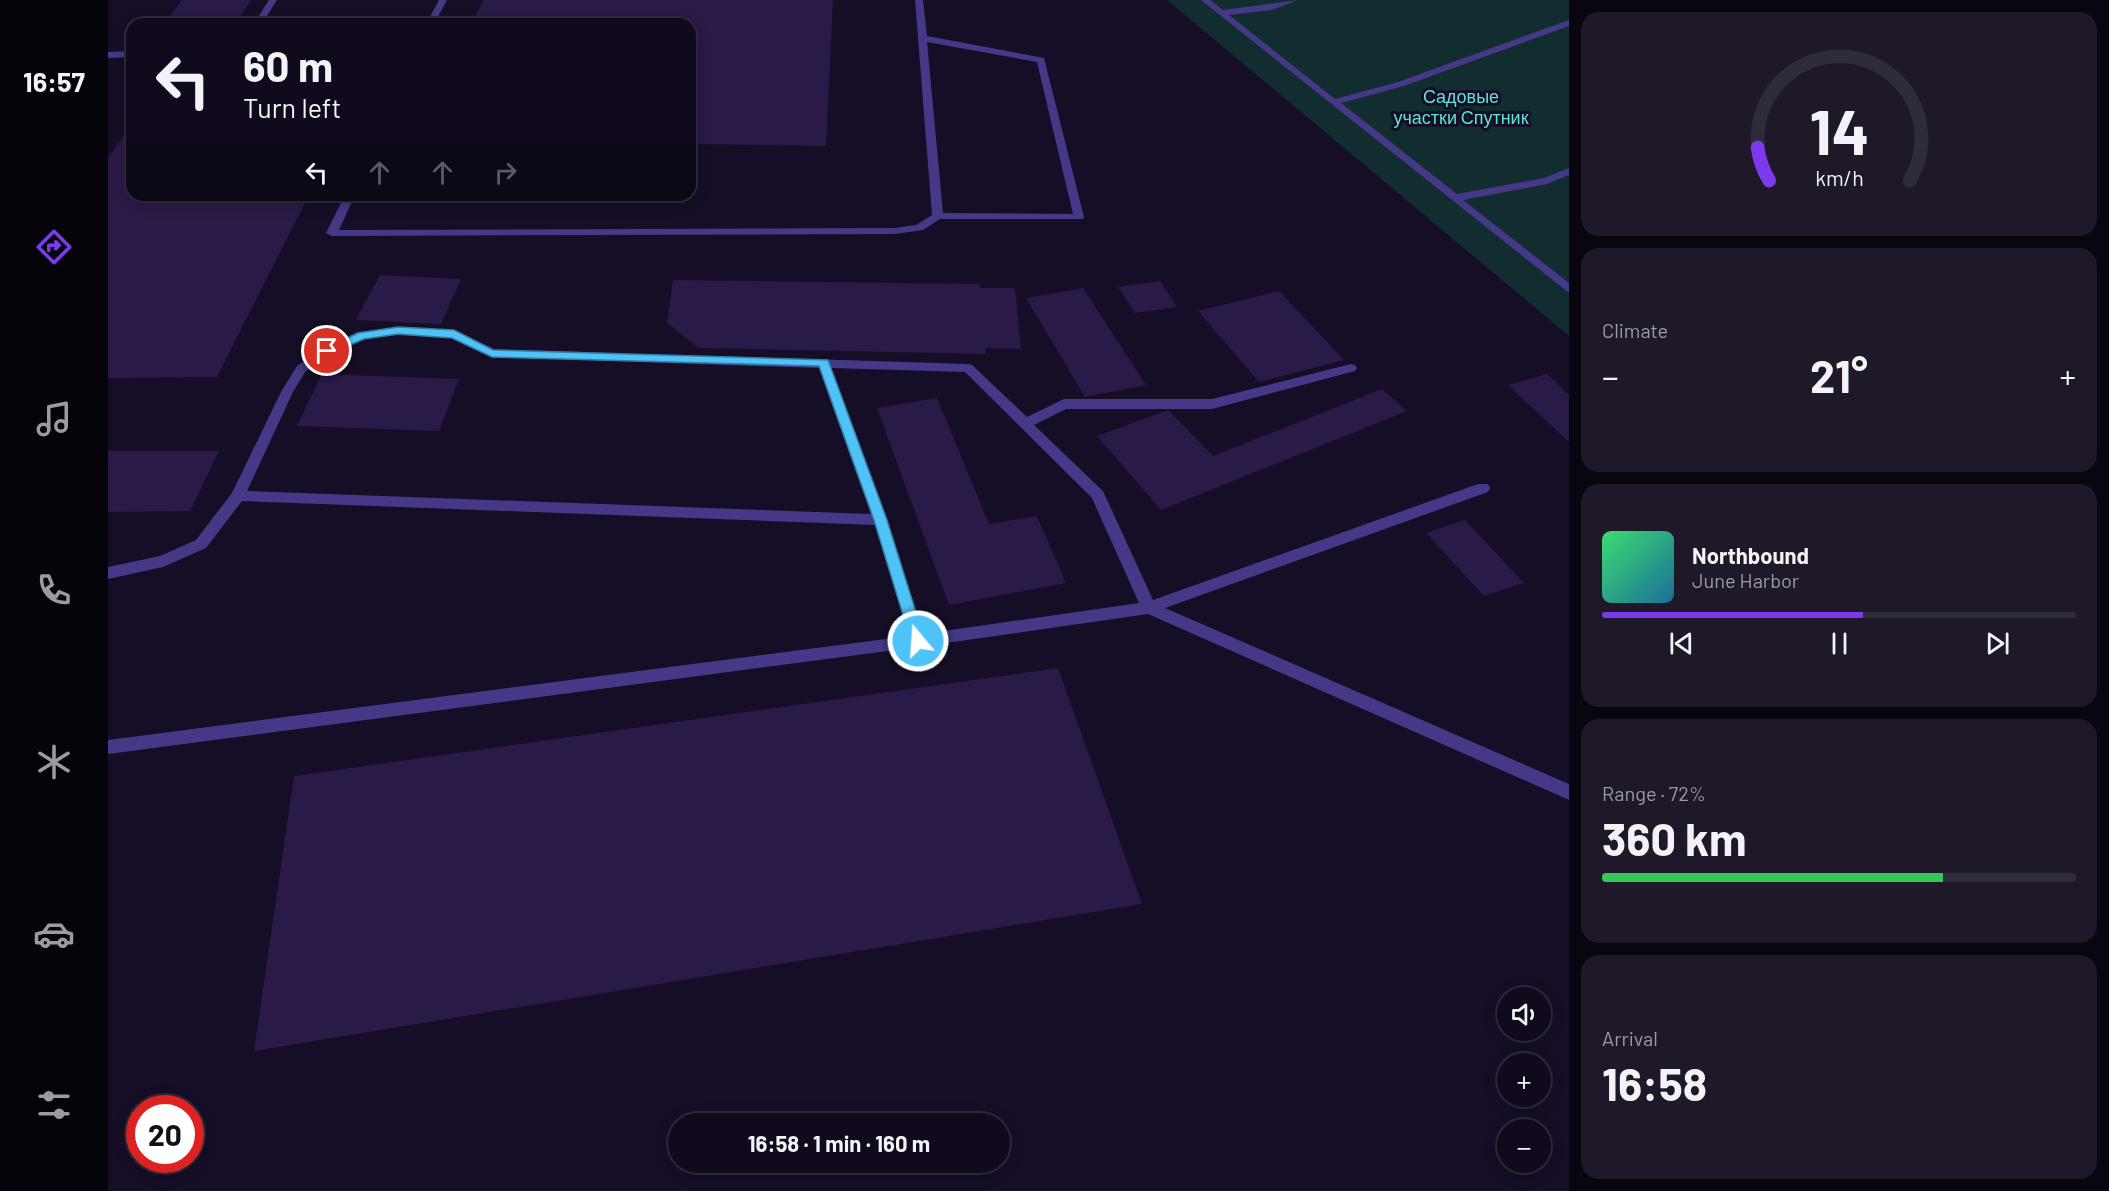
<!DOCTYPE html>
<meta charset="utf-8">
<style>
:root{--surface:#100a1c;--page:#1e1829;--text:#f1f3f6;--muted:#9c9aa3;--line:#302b3b;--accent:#7c3aed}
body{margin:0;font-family:Barlow,sans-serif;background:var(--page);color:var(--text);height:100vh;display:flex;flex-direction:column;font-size:22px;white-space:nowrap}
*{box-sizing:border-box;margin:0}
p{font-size:20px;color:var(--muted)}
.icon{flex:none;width:33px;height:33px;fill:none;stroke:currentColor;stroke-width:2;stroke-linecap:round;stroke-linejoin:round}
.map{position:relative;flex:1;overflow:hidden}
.sheet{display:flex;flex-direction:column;gap:12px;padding:12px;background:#09060f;width:540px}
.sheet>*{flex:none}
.hud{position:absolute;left:18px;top:18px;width:570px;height:183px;border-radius:18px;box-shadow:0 3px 15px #0003,0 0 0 2px var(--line);background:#100a1c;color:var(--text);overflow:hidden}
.controls{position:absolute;left:1389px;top:987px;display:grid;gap:12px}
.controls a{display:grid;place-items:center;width:54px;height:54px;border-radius:50%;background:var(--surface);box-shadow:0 3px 15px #0003,0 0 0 2px var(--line);font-size:30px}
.speed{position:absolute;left:18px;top:1095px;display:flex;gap:12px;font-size:30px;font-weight:700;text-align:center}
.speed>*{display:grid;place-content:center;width:78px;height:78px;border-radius:50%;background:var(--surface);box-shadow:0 3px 15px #0003,0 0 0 2px var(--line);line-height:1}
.speed .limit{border:9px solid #d22;background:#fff;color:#111}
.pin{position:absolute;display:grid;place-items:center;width:51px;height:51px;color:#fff;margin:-26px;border:3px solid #fff;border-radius:50%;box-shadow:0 2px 6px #0007}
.me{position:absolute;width:66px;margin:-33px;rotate:342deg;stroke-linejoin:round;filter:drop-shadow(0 0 4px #0008)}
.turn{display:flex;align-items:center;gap:21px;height:126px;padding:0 18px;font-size:27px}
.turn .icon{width:78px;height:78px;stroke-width:2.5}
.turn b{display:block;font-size:42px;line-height:51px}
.lanes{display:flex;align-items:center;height:57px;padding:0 18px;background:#0003;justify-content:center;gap:30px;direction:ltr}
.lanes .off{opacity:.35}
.big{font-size:45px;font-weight:700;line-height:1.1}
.sheet .tile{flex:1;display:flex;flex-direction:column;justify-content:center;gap:9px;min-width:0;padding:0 21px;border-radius:18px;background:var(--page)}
.sheet .dial{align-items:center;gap:0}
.dial svg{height:156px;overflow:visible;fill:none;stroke:var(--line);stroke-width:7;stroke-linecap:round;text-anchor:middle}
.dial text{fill:var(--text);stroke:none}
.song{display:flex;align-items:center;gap:18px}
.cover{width:72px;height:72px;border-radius:9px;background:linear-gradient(135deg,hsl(140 70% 55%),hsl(200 70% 35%))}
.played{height:6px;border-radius:3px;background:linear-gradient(90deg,var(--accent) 55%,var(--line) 55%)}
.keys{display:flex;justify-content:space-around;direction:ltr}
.heat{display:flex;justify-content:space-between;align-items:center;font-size:33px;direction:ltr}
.charge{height:9px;border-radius:4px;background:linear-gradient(90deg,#34c759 72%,var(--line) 0)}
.trip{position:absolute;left:560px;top:1113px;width:342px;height:60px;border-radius:30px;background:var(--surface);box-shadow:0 3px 15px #0003,0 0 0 2px var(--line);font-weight:700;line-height:60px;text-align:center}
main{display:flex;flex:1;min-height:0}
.tabs{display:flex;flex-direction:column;width:108px;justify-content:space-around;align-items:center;background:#06040b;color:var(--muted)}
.tabs .icon{width:42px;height:42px}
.tabs .on{color:var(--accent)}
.tabs b{font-size:27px;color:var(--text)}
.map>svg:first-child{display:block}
.green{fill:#112d30}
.building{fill:#291a47}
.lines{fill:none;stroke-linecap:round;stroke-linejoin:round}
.lane{fill:#453886;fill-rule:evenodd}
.route{fill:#4fc3f7;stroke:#337fa1;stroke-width:1.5}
.labels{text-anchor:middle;stroke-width:6;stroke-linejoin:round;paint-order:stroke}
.far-park-label{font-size:18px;fill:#5be3d3;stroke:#150e26}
</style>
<main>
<nav class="tabs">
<b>16:57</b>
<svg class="icon on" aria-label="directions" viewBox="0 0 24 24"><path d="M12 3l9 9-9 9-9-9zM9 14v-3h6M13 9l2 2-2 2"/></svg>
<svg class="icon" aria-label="music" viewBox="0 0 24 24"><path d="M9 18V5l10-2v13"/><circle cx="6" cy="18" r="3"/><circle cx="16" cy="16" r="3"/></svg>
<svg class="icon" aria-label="phone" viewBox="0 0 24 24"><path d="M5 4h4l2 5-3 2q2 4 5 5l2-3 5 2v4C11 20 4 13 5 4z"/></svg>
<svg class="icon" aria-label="climate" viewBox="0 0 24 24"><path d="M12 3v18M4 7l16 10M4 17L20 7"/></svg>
<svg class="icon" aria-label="car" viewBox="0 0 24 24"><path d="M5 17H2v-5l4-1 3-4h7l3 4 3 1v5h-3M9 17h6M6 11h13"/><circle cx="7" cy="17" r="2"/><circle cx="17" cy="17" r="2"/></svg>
<svg class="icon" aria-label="filters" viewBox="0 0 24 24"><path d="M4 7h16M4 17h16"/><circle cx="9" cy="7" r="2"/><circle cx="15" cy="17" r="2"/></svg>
</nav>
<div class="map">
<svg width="1461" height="1191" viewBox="0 0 1461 1191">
<rect width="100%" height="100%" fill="#150e26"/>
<path class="green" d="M1059,0h402v336z"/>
<g class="building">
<path d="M74,0h69l-13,19 -71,1z"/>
<path d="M375,0h350l-7,146 -136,-2v-120h-218z"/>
<path d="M24,125v70h177l-92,182 -109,1v-220z"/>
<path d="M272,275l81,4 -20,45 -85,-4z"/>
<path d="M565,280l306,4 2,4h34l6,61 -35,-1 -1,6 -286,-6 -32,-25z"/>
<path d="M1052,281l17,26 -42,6 -17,-26z"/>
<path d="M975,288l63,97 -61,12 -59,-99z"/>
<path d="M1171,291l65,69 -85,22 -61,-71z"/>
<path d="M214,374l137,5 -20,52 -142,-5z"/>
<path d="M1439,374l22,21v47l-61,-57z"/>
<path d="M1274,389l25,22 -246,99 -64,-74 71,-26 45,46z"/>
<path d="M829,398l52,126 48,-8 29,67 -117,22 -72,-197z"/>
<path d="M0,451h111l-29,60 -82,1z"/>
<path d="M1357,520l59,63 -40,13 -58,-63z"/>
<path d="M950,668l84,236 -888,147 40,-275z"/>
</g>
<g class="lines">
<g class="lane">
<path d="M161,0h8l-12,19h-6l-1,-2z"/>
<path d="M331,0h8l-13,24h-8z"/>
<path d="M807,0h8l4,36 117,22 40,159 -1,2h-143l-17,11 -28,4 -563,2 -6,-3 19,-38h10l-16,35 556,-2 21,-3 16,-10zM819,42l110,20 36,152 -130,-1z"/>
<path d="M1093,0h9l13,10 75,-10 -26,10 -43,5 106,84 63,-17 171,-62v6l-165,60 -63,17 116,91 87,-16 25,-10v7l-22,9 -84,16 106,83v10z"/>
<path d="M24,51v6l-24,1v-6z"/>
<path d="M290,327l56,3 40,19 474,15 4,1 55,52 37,-18h148l139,-35 4,1 2,3 -2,3 -143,38h-146l-32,16 69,66 50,109 325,-116h10l2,4 -2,4 -323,116 404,176v16l-421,-186 -230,33 -810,107v-14l801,-104 -34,-111 -633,-24 -36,47 -43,19 -55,12v-12l52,-11 36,-16 36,-47 49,-101 16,-26 25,-18 36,-16zM290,335l54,3 40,19 327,11 52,146 -624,-23 46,-99 12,-20 25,-18 34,-15zM723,368l134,4 127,126 47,105 -216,31 -36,-114z"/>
</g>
</g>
<path class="route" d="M290,327l56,3 39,20 335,10 59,160 38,121 -2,5h-10l-2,-5 -37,-121 -55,-154 -327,-9 -40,-19 -54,-4 -34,5 -37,16 -6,-4 37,-18z"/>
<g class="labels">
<g class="far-park-label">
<text x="1353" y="103">Садовые<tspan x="1353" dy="21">участки Спутник</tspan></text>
</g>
</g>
</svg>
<div class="controls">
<a><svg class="icon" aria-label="sound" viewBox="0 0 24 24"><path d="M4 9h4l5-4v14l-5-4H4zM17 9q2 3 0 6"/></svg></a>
<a>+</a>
<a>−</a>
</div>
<div class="speed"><div class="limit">20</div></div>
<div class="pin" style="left:219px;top:351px;background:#d93025"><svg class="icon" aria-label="arrive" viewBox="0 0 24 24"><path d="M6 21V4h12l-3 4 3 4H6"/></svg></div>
<svg class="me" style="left:810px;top:641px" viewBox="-20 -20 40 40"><circle r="17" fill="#4fc3f7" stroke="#fff" stroke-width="3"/><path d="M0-11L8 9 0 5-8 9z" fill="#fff"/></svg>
<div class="trip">16:58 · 1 min · 160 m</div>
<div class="hud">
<div class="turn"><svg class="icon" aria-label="left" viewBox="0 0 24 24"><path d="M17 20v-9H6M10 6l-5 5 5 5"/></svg><div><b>60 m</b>Turn left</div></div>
<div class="lanes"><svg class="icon" aria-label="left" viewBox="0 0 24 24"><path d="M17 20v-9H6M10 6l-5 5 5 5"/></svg><svg class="icon off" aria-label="ahead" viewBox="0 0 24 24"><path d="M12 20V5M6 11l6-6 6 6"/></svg><svg class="icon off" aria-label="ahead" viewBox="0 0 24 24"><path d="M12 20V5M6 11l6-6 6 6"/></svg><svg class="icon off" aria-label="right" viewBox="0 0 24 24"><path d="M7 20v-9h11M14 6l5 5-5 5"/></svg></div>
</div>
</div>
<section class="sheet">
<div class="tile dial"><svg viewBox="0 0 100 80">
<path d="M14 69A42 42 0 1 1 86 69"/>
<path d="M14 69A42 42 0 0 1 8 52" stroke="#7c3aed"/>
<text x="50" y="56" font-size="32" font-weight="700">14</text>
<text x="50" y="72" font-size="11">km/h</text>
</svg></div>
<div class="tile"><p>Climate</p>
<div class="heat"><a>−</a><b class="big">21°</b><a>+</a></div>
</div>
<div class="tile">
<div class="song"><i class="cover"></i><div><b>Northbound</b><p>June Harbor</p></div></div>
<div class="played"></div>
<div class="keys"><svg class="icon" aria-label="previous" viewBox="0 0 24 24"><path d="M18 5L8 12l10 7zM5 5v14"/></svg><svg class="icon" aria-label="pause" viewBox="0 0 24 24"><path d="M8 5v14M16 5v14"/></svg><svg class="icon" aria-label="next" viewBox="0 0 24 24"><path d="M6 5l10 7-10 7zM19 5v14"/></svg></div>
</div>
<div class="tile"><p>Range · 72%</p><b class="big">360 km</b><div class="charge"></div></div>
<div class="tile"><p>Arrival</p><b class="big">16:58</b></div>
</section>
</main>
